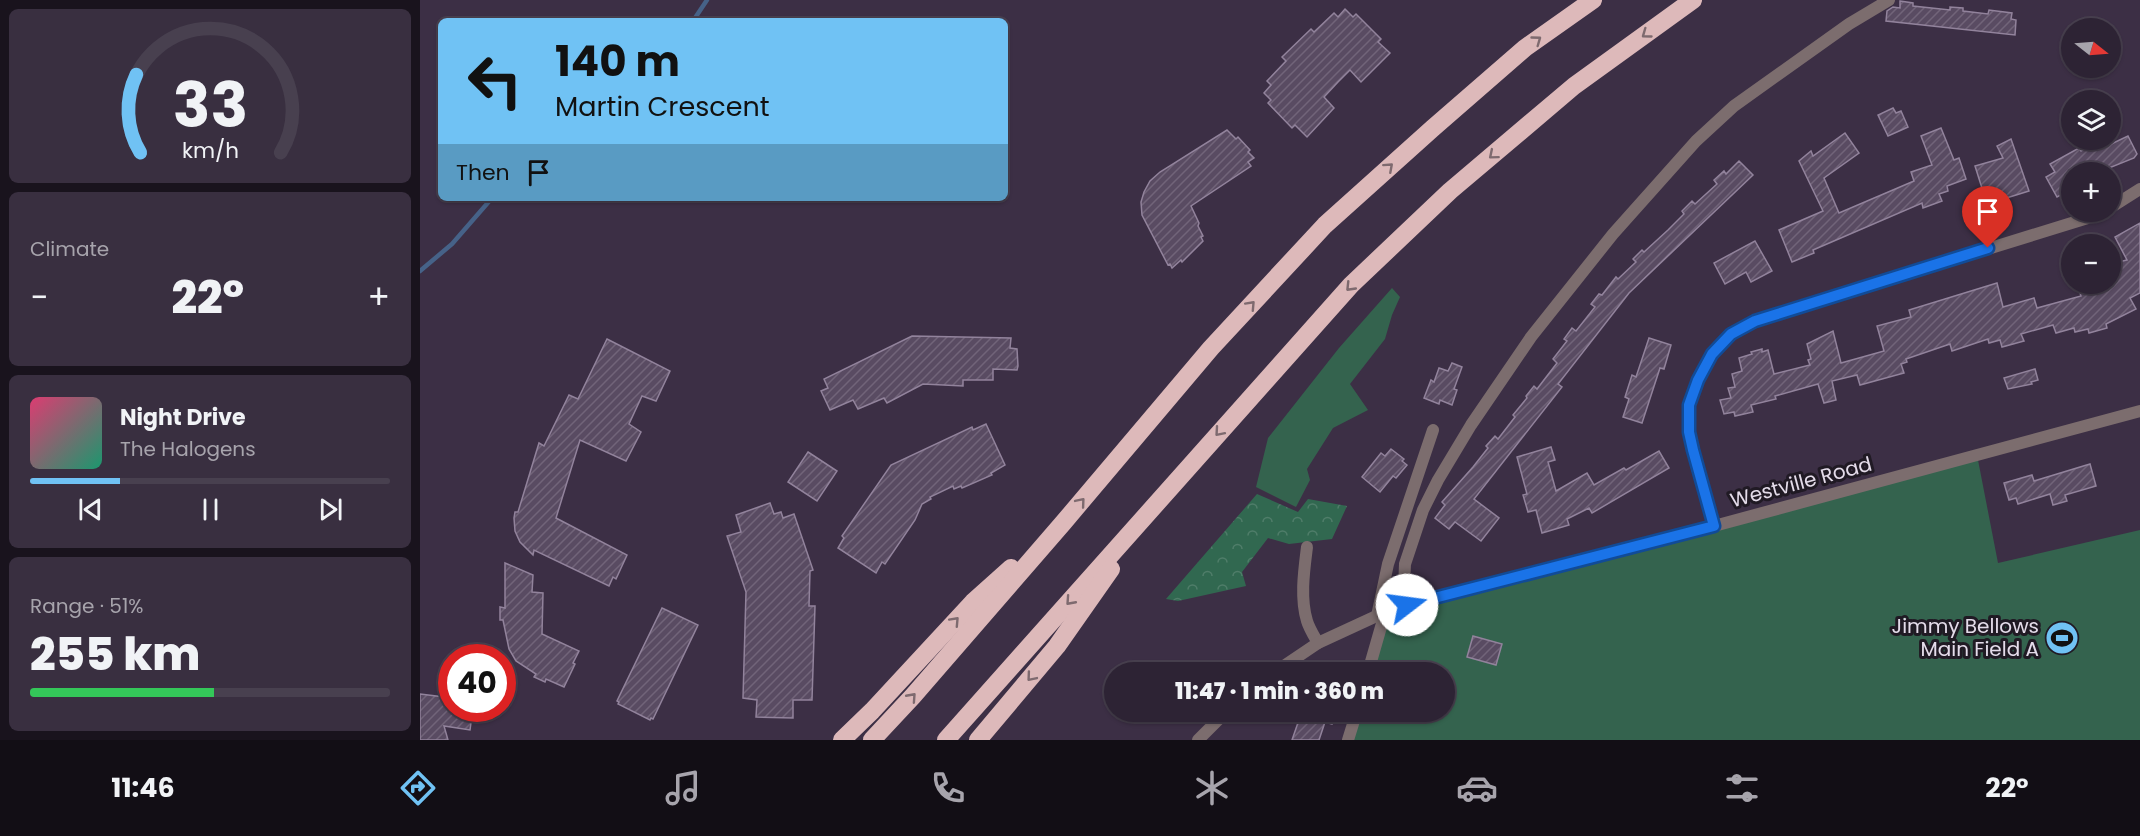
<!DOCTYPE html>
<meta charset="utf-8">
<style>
:root{--surface:#2d2334;--page:#392f40;--text:#f1f3f6;--muted:#a7a4ac;--line:#48404f;--accent:#70c2f4}
body{margin:0;font-family:Poppins,sans-serif;background:var(--page);color:var(--text);height:100vh;display:flex;flex-direction:column;font-size:22px;white-space:nowrap}
*{box-sizing:border-box;margin:0}
p{font-size:20px;color:var(--muted)}
.icon{flex:none;width:33px;height:33px;fill:none;stroke:currentColor;stroke-width:2;stroke-linecap:round;stroke-linejoin:round}
.map{position:relative;flex:1;overflow:hidden}
.panel{display:flex;flex-direction:column;gap:9px;padding:9px;background:#19131d;width:420px}
.panel>*{flex:none}
.hud{position:absolute;left:18px;top:18px;width:570px;height:183px;border-radius:9px;box-shadow:0 2px 4px #0004,0 0 0 2px var(--line);background:#70c2f4;color:#111;overflow:hidden}
.needle{width:39px;rotate:107deg}
.controls{position:absolute;left:1641px;top:18px;display:grid;gap:12px}
.controls a{display:grid;place-items:center;width:60px;height:60px;border-radius:50%;background:var(--surface);box-shadow:0 2px 4px #0004,0 0 0 2px var(--line);font-size:30px}
.speed{position:absolute;left:18px;top:644px;display:flex;gap:12px;font-size:30px;font-weight:700;text-align:center}
.speed>*{display:grid;place-content:center;width:78px;height:78px;border-radius:50%;background:var(--surface);box-shadow:0 2px 4px #0004,0 0 0 2px var(--line);line-height:1}
.speed .limit{border:9px solid #d22;background:#fff;color:#111}
.pin{position:absolute;display:grid;place-items:center;width:51px;height:51px;color:#fff;margin:-62px -26px;border-radius:50% 50% 50% 0;rotate:-45deg;box-shadow:0 0 6px #0007}
.pin .icon{rotate:45deg}
.me{position:absolute;width:66px;margin:-33px;rotate:75deg;stroke-linejoin:round;filter:drop-shadow(0 0 4px #0008)}
.turn{display:flex;align-items:center;gap:21px;height:126px;padding:0 18px;font-size:27px}
.turn .icon{width:78px;height:78px;stroke-width:2.5}
.turn b{display:block;font-size:42px;line-height:51px}
.then{display:flex;align-items:center;height:57px;padding:0 18px;background:#0003;gap:12px;font-size:22px}
.big{font-size:45px;font-weight:800;line-height:1.1}
.panel .card{flex:1;display:flex;flex-direction:column;justify-content:center;gap:9px;min-width:0;padding:0 21px;border-radius:9px;background:var(--page)}
.panel .dial{align-items:center;gap:0}
.dial svg{height:156px;overflow:visible;fill:none;stroke:var(--line);stroke-width:7;stroke-linecap:round;text-anchor:middle}
.dial text{fill:var(--text);stroke:none}
.song{display:flex;align-items:center;gap:18px}
.cover{width:72px;height:72px;border-radius:9px;background:linear-gradient(135deg,hsl(340 70% 55%),hsl(160 70% 35%))}
.played{height:6px;border-radius:3px;background:linear-gradient(90deg,var(--accent) 25%,var(--line) 25%)}
.keys{display:flex;justify-content:space-around;direction:ltr}
.heat{display:flex;justify-content:space-between;align-items:center;font-size:33px;direction:ltr}
.charge{height:9px;border-radius:4px;background:linear-gradient(90deg,#34c759 51%,var(--line) 0)}
.trip{position:absolute;left:684px;top:662px;width:351px;height:60px;border-radius:30px;background:var(--surface);box-shadow:0 2px 4px #0004,0 0 0 2px var(--line);font-weight:800;line-height:60px;text-align:center}
.tabs{display:flex;height:96px;justify-content:space-around;align-items:center;background:#120e15;color:var(--muted)}
.tabs .icon{width:42px;height:42px}
.tabs .active{color:var(--accent)}
.tabs b{font-size:27px;color:var(--text)}
main{display:flex;flex:1;min-height:0}
.map>svg:first-child{display:block}
.green{fill:#34634e}
.forest{fill:url(#forest-crowns)}
.lines{fill:none;stroke-linecap:round;stroke-linejoin:round}
.stream{stroke:#466288;stroke-width:4.5}
.building{fill:url(#building-hatch);stroke:#92839c;stroke-width:1.5}
.minor{stroke:#7c6d6e;stroke-width:12}
.tertiary{stroke:#7c6d6e;stroke-width:12}
.motorway{stroke:#ddb9ba;stroke-width:18}
.oneway{stroke:#7e6a6f}
.route-casing{stroke:#114b97;stroke-width:15}
.route{stroke:#1a73e8;stroke-width:10}
.labels{text-anchor:middle;stroke-width:6;stroke-linejoin:round;paint-order:stroke}
.street-label{font-size:20px;fill:#e4dcea;stroke:#201a24}
.poi-label{font-size:20px;fill:#e4dcea;stroke:#201a24;text-anchor:end}
</style>
<main>
<section class="panel">
<div class="card dial"><svg viewBox="0 0 100 80">
<path d="M14 69A42 42 0 1 1 86 69"/>
<path d="M14 69A42 42 0 0 1 12 29" stroke="#70c2f4"/>
<text x="50" y="56" font-size="32" font-weight="700">33</text>
<text x="50" y="72" font-size="11">km/h</text>
</svg></div>
<div class="card"><p>Climate</p>
<div class="heat"><a>−</a><b class="big">22°</b><a>+</a></div>
</div>
<div class="card">
<div class="song"><i class="cover"></i><div><b>Night Drive</b><p>The Halogens</p></div></div>
<div class="played"></div>
<div class="keys"><svg class="icon" aria-label="previous" viewBox="0 0 24 24"><path d="M18 5L8 12l10 7zM5 5v14"/></svg><svg class="icon" aria-label="pause" viewBox="0 0 24 24"><path d="M8 5v14M16 5v14"/></svg><svg class="icon" aria-label="next" viewBox="0 0 24 24"><path d="M6 5l10 7-10 7zM19 5v14"/></svg></div>
</div>
<div class="card"><p>Range · 51%</p><b class="big">255 km</b><div class="charge"></div></div>
</section>
<div class="map">
<svg width="1720" height="740" viewBox="0 0 1720 740">
<defs>
<pattern id="forest-crowns" width="20" height="18" patternUnits="userSpaceOnUse" patternTransform="scale(1.5)"><rect width="20" height="18" fill="#316850"/><path d="M2 6a3 3 0 1 1 6 0M12 15a3 3 0 1 1 6 0" fill="none" stroke="#4f7d69"/></pattern>
<pattern id="building-hatch" width="6" height="6" patternUnits="userSpaceOnUse" patternTransform="scale(1.5)"><rect width="6" height="6" fill="#594b62"/><path d="M-1 1l2-2M0 6l6-6M5 7l2-2" fill="none" stroke="#716479"/></pattern>
</defs>
<rect width="100%" height="100%" fill="#3c2f45"/>
<g class="green">
<path d="M972,288l8,9 -8,18 -7,24 -35,45 18,26 -35,18 -26,41 3,11 -14,27 -40,-20 12,-49 71,-90z"/>
<path d="M1558,460l20,103 142,-33v210h-790l9,-29h85v-39h-74l17,-58z"/>
</g>
<path class="forest" d="M837,494l41,18 10,-13 39,7 -15,33 -43,5 -21,-6 -26,34 4,14 -68,15 -12,-2z"/>
<g class="lines">
<g class="stream">
<path d="M273,21l14,-21"/>
<path d="M0,271l32,-27 40,-46"/>
</g>
</g>
<g class="building">
<path d="M1480,1l13,2v3l37,4v-3l13,1v3l25,3 1,-4 23,3 -1,6 5,1 -1,15 -129,-14 1,-10 6,-4 7,1z"/>
<path d="M925,9l8,8 3,-3 25,25 -3,3 12,11 -29,29 -11,-12 -12,12 -14,15 10,11 -27,29 -12,-12 -3,3 -24,-25 3,-3 -7,-7 7,-8 -4,-4 19,-20 -4,-4 29,-28 3,3 20,-19 4,4z"/>
<path d="M1473,108l3,5 5,-2 7,16 -20,9 -10,-21z"/>
<path d="M1521,128l13,32 5,-2 7,21 -19,7 1,5 -9,3 3,7 -19,7 -1,-5 -109,47 1,3 -22,9 -13,-32 44,-19 -24,-50 12,-10 2,5 32,-23 14,20 -35,25 15,35 75,-32 -3,-9 21,-7 -11,-29z"/>
<path d="M807,130l9,9 2,-2 12,13 -2,2 6,6 -6,4 3,4 -60,40 8,17 -1,3 5,10 -2,1 2,4 -21,21 -1,-2 -9,8 -2,-4 -2,1 -26,-50 -1,-13 3,-10 6,-11 10,-9z"/>
<path d="M1708,136l9,18 -3,4 -35,14h-27v17l-15,8 -11,-20 9,-5 -5,-8 29,-16 2,3 20,-10 1,2 3,-1 2,4z"/>
<path d="M1591,139l18,52 -42,13 -12,-38 28,-8 -6,-12z"/>
<path d="M1319,161l14,14 -124,118 -71,91 4,3 -88,112 25,19 -18,23 -26,-19 -6,7 -14,-11 10,-13 -3,-3 31,-35 15,-19 -2,-2 9,-10 3,3 17,-22 -2,-2 14,-17 -1,-2 8,-10 3,3 20,-26 -4,-4 14,-18 -3,-2 8,-11 4,3 19,-24 -4,-3 8,-10 3,1 14,-18 2,2 18,-17 -3,-3 9,-9 2,2 24,-22 16,-16 -2,-3 10,-10 3,3 22,-20 -3,-4 10,-9 2,3z"/>
<path d="M1720,223v70l-10,5 6,11 -30,15 1,4 -18,5 -1,-4 -13,3 -1,-4 -18,5 -3,-8 -32,9 3,7 -22,6 -2,-7 -11,3 -1,-4 -36,12 -2,-7 -44,15 1,3 -6,2 3,9 -44,12 -3,-10 -25,6 4,19 -12,3 -6,-19 -43,12 1,3 -25,6 2,7 -18,4 -1,-4 -10,2 -4,-14 11,-2 -3,-10 7,-1 -3,-13 10,-3 -3,-13 13,-4 -1,-2 11,-3v3l6,-2 6,24 36,-9 -2,-5 3,-1 -4,-15 26,-13 8,32 43,-12 -7,-25 34,-9 -2,-7 88,-27 6,24 31,-9 3,10 44,-12 -4,-12h33v-20l17,-4 -12,-23z"/>
<path d="M1335,241l17,30 -21,11 -5,-10 -21,12 -11,-21z"/>
<path d="M492,336l99,2 -1,10 7,1 1,17 -1,4 -24,-1v11h-30v6l-40,-2 -36,19 -3,-5 -26,11 -5,-9 -23,10 -9,-19 7,-3 -4,-9z"/>
<path d="M1229,338l22,7 -7,24 -4,-1 -18,55 -19,-6 6,-18 -4,-2 7,-22 4,2z"/>
<path d="M187,339l63,32 -14,30 -14,-5 -13,28 12,8 -15,29 -46,-21 -24,78 71,37 -11,24 -3,-2 -4,9 -75,-36 -1,5 -13,-13 -5,-11 -1,-13 1,-6h3l21,-69 5,3 25,-51 9,4z"/>
<path d="M1032,363l10,4 -8,22 3,1 -5,15 -12,-5 -1,4 -15,-6 7,-18 3,2 5,-14 9,3z"/>
<path d="M1615,369l3,11 -7,2 1,2 -24,5 -4,-11z"/>
<path d="M566,424l19,41 -14,8 1,2 -30,13 -1,-2 -7,3 -1,-3 -23,11 1,2 -9,5 -7,16 -30,44 -3,-2 -6,11 -38,-25 6,-10 -2,-2 49,-71 81,-38 1,3z"/>
<path d="M1131,447l4,13 -7,2 8,29 31,-18 7,12 30,-17 2,2 33,-19 10,17 -77,45 -3,-5 -22,11 2,6 -27,8 -6,-23 -8,2 -5,-17 4,-1 -10,-37z"/>
<path d="M971,449l13,10 -2,2 5,4 -11,13 -3,-2 -13,16 -18,-15 19,-24 4,3z"/>
<path d="M388,452l29,19 -20,30 -29,-19z"/>
<path d="M1670,464l6,22 -31,9 2,6 -14,4 -3,-11 -32,10 -2,-6 -7,2 -5,-17 28,-8 2,6z"/>
<path d="M350,503l4,11 7,-2 2,6 11,-4 19,56 -3,1 -1,35h6l-3,94h-19v18l-37,-1 1,-17 -14,-2 3,-106 -19,-56 14,-4 -5,-17z"/>
<path d="M85,563l28,12 -1,17 11,1 -1,41 37,17 -6,12 2,1 -11,23 -18,-8 -1,3 -11,-5 2,-3 -20,-13 -7,-12 -6,-29h-3v-13l5,1z"/>
<path d="M242,608l36,17 -45,94 -2,-1 -1,2 -32,-16 1,-2 -2,-1z"/>
<path d="M1053,636l29,8 -6,21 -29,-8z"/>
<path d="M0,694l32,4v10h21l-3,22 -26,-4 4,14h-28z"/>
<path d="M880,711h36l-4,13 -7,-2 -6,18h-27l9,-26z"/>
</g>
<g class="lines">
<g class="minor">
<path d="M1690,208l30,-19"/>
<path d="M1294,526l-17,-58 -8,-36v-27l9,-26 14,-25 19,-20 24,-13 336,-104 11,-5"/>
<path d="M887,547c-3,24 -7,51 0,74 2,7 7,15 11,22"/>
<path d="M987,605l-3,-17 1,-24 18,-54 15,-30 33,-55 60,-88 82,-103 83,-93 38,-35 115,-82 40,-24"/>
<path d="M957,616l11,-52 45,-134"/>
<path d="M855,672l43,-29 65,-30"/>
<path d="M778,740l29,-29"/>
</g>
<g class="tertiary">
<path d="M948,672l17,-59 22,-8 307,-79 426,-115"/>
<path d="M928,740l9,-29"/>
</g>
<g class="motorway">
<path d="M422,740l30,-29 101,-109 38,-34"/>
<path d="M452,740l41,-44 150,-173 148,-175 114,-123 108,-97 92,-80 68,-48"/>
<path d="M526,740l405,-455 99,-94 124,-105 119,-86"/>
<path d="M558,740l79,-94 54,-77"/>
</g>
</g>
<defs><path id="oneway-chevron" d="M-2-3.5L2.5 0L-2 3.5" fill="none" stroke-width="1.6" stroke-linecap="round" stroke-linejoin="round" transform="scale(1.5)"/></defs>
<g class="oneway">
<use href="#oneway-chevron" transform="translate(1226 34) rotate(144)"/>
<use href="#oneway-chevron" transform="translate(1117 40) rotate(-36)"/>
<use href="#oneway-chevron" transform="translate(1073 155) rotate(140)"/>
<use href="#oneway-chevron" transform="translate(969 167) rotate(-42)"/>
<use href="#oneway-chevron" transform="translate(930 287) rotate(134)"/>
<use href="#oneway-chevron" transform="translate(831 305) rotate(-47)"/>
<use href="#oneway-chevron" transform="translate(799 432) rotate(131)"/>
<use href="#oneway-chevron" transform="translate(661 502) rotate(-50)"/>
<use href="#oneway-chevron" transform="translate(650 601) rotate(132)"/>
<use href="#oneway-chevron" transform="translate(535 621) rotate(-47)"/>
<use href="#oneway-chevron" transform="translate(611 677) rotate(130)"/>
<use href="#oneway-chevron" transform="translate(492 697) rotate(-48)"/>
</g>
<g class="lines">
<g class="route-casing">
<path id="route" d="M987,605l307,-79 -21,-76 -4,-18v-27l9,-25 14,-26 19,-20 24,-13 233,-73"/>
</g>
<use href="#route" class="route"/>
</g>
<defs>
<g id="stadium-disc" transform="scale(1.725)"><circle r="9.5" fill="#70c2f4" stroke="#201a24"/><path d="M0-5a6.5 5 0 1 0 0 10a6.5 5 0 1 0 0-10ZM-3.5-1.8h7v3.6h-7Z" fill="#111"/></g>
</defs>
<g fill-rule="evenodd">
<use href="#stadium-disc" x="1642" y="638"/>
</g>
<g class="labels">
<g class="street-label">
<text transform="translate(1381 482) rotate(-15)" y="7">Westville Road</text>
</g>
<g class="poi-label">
<text x="1619" y="633">Jimmy Bellows<tspan x="1619" dy="23">Main Field A</tspan></text>
</g>
</g>
</svg>
<div class="controls">
<a><svg class="needle" viewBox="-14 -14 28 28"><path d="M0-13l5 13h-10z" fill="#e53935"/><path d="M0 13l5-13h-10z" fill="#a7a4ac"/></svg></a>
<a><svg class="icon" aria-label="layers" viewBox="0 0 24 24"><path d="M12 4l9 5-9 5-9-5zM3 14l9 5 9-5"/></svg></a>
<a>+</a>
<a>−</a>
</div>
<div class="speed"><div class="limit">40</div></div>
<div class="pin" style="left:1568px;top:248px;background:#d93025"><svg class="icon" aria-label="arrive" viewBox="0 0 24 24"><path d="M6 21V4h12l-3 4 3 4H6"/></svg></div>
<svg class="me" style="left:987px;top:605px" viewBox="-20 -20 40 40"><circle r="19" fill="#fff"/><path d="M0-13L10 11 0 6-10 11z" fill="#1a73e8"/></svg>
<div class="trip">11:47 · 1 min · 360 m</div>
<div class="hud">
<div class="turn"><svg class="icon" aria-label="left" viewBox="0 0 24 24"><path d="M17 20v-9H6M10 6l-5 5 5 5"/></svg><div><b>140 m</b>Martin Crescent</div></div>
<div class="then">Then<svg class="icon" aria-label="arrive" viewBox="0 0 24 24"><path d="M6 21V4h12l-3 4 3 4H6"/></svg></div>
</div>
</div>
</main>
<nav class="tabs">
<b>11:46</b>
<svg class="icon active" aria-label="directions" viewBox="0 0 24 24"><path d="M12 3l9 9-9 9-9-9zM9 14v-3h6M13 9l2 2-2 2"/></svg>
<svg class="icon" aria-label="music" viewBox="0 0 24 24"><path d="M9 18V5l10-2v13"/><circle cx="6" cy="18" r="3"/><circle cx="16" cy="16" r="3"/></svg>
<svg class="icon" aria-label="phone" viewBox="0 0 24 24"><path d="M5 4h4l2 5-3 2q2 4 5 5l2-3 5 2v4C11 20 4 13 5 4z"/></svg>
<svg class="icon" aria-label="climate" viewBox="0 0 24 24"><path d="M12 3v18M4 7l16 10M4 17L20 7"/></svg>
<svg class="icon" aria-label="car" viewBox="0 0 24 24"><path d="M5 17H2v-5l4-1 3-4h7l3 4 3 1v5h-3M9 17h6M6 11h13"/><circle cx="7" cy="17" r="2"/><circle cx="17" cy="17" r="2"/></svg>
<svg class="icon" aria-label="filters" viewBox="0 0 24 24"><path d="M4 7h16M4 17h16"/><circle cx="9" cy="7" r="2"/><circle cx="15" cy="17" r="2"/></svg>
<b>22°</b>
</nav>
